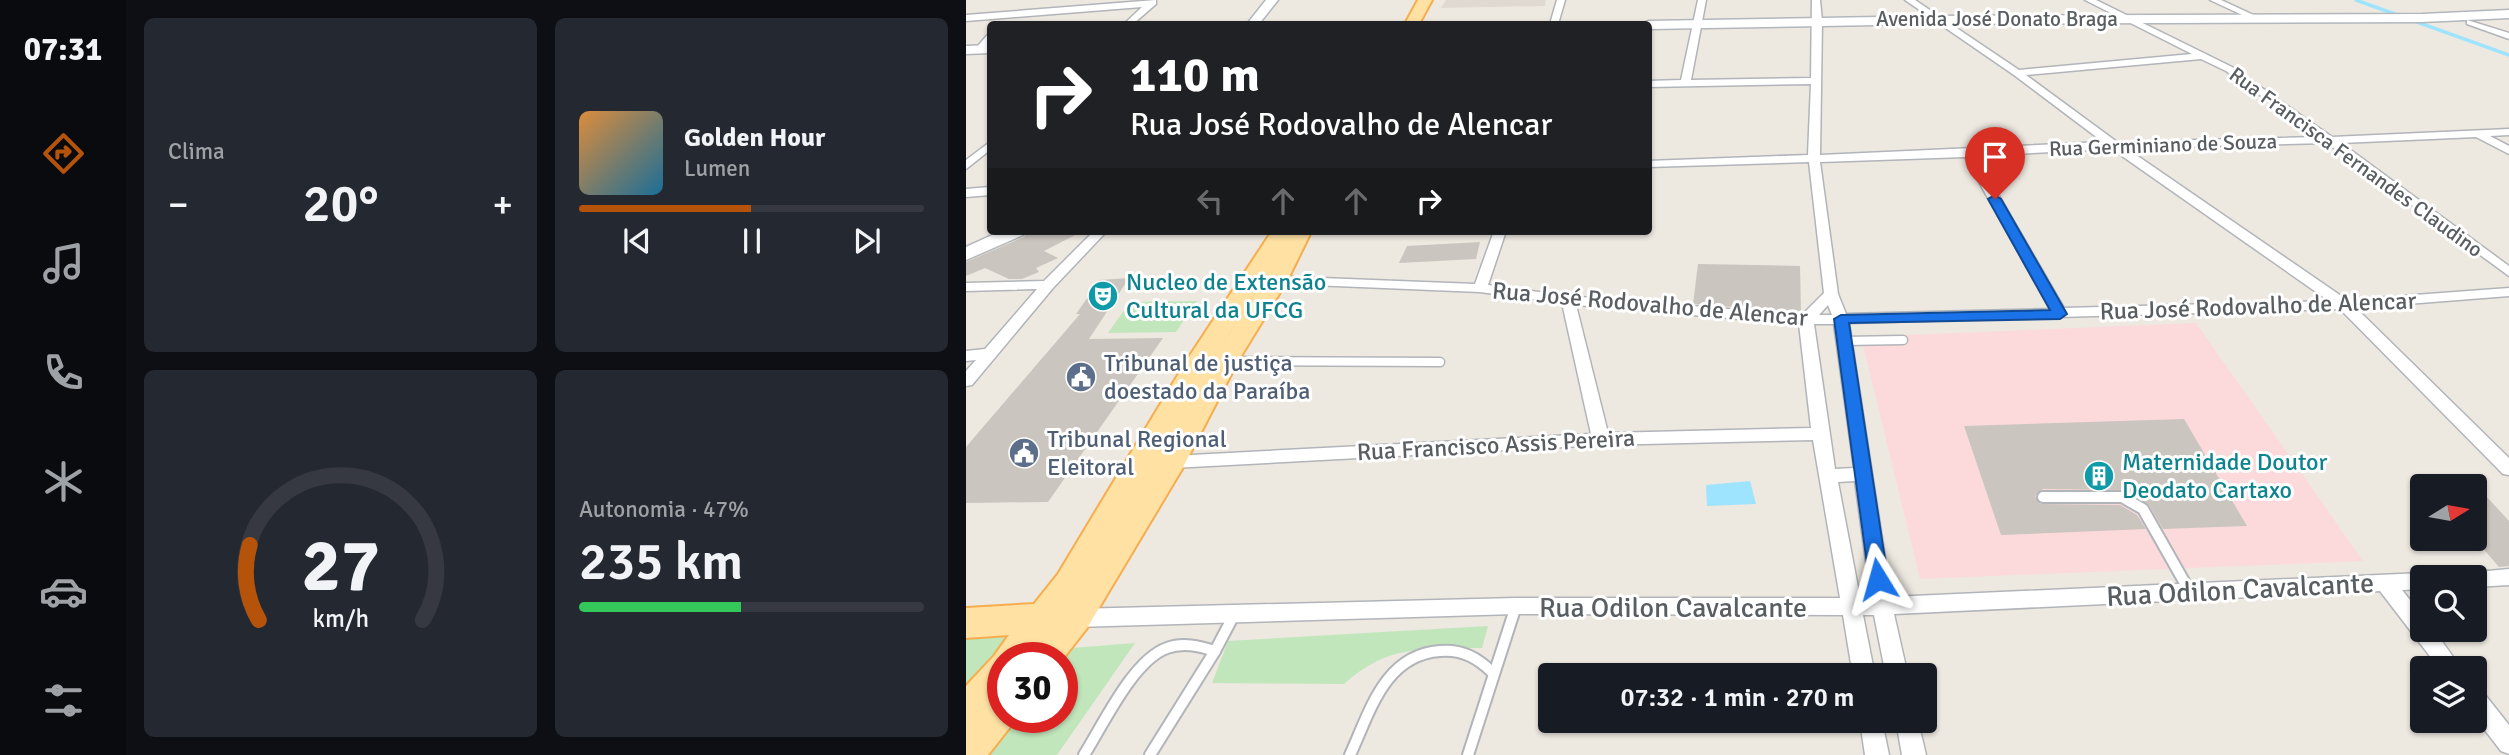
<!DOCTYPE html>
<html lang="pt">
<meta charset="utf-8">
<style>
:root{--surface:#171b24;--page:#242831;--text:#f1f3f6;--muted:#9ea1a6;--line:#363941;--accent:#b45309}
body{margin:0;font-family:Signika,sans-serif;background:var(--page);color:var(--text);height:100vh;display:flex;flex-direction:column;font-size:26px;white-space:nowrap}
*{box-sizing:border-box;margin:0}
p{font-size:23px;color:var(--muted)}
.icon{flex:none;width:38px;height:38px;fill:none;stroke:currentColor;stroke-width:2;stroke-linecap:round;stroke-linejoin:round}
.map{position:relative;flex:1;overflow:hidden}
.panel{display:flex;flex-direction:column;gap:18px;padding:18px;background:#0d0f14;width:840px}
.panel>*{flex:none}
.banner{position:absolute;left:21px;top:21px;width:665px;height:214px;border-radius:7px;box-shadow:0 2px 5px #0004;background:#202124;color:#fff;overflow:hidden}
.needle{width:46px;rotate:79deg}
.fabs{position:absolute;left:1444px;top:474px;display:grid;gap:14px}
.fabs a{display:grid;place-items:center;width:77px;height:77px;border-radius:7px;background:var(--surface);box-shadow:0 2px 5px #0004;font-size:35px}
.speed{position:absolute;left:21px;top:642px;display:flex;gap:14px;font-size:35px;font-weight:700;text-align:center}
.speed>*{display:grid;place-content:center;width:91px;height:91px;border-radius:50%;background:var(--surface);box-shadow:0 2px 5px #0004;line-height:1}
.speed .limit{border:10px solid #d22;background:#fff;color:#111}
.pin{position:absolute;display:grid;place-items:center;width:60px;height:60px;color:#fff;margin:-72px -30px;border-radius:50% 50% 50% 0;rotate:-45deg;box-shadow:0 0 7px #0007}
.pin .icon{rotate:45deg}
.me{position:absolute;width:77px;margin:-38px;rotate:352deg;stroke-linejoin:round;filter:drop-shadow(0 0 5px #0008)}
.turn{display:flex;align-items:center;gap:24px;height:147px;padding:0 28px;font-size:32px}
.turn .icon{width:91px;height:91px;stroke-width:2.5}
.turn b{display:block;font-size:49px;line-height:60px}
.lanes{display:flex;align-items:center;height:66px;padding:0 28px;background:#0003;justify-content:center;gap:35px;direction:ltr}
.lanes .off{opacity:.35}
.big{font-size:52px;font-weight:600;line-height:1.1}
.panel .tile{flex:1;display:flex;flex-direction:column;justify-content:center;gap:10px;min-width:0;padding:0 24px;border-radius:10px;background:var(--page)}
.panel .dial{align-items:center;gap:0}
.dial svg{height:182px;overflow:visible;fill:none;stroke:var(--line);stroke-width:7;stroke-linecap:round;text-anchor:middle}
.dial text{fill:var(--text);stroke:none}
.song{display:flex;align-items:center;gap:21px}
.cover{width:84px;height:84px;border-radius:10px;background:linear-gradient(135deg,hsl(30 70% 55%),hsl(200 70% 35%))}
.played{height:7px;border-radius:4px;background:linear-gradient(90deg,var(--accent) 50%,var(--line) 50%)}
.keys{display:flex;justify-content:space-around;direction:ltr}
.heat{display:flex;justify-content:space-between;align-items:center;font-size:38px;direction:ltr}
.charge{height:10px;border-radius:5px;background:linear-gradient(90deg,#34c759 47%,var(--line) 0)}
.panel .tiles{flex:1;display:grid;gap:18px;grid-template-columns:repeat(2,1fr)}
.trip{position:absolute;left:572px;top:663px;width:399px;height:70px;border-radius:7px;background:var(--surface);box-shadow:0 2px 5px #0004;font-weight:600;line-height:70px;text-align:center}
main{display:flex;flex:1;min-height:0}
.tabs{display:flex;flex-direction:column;width:126px;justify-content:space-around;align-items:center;background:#090b0e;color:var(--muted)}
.tabs .icon{width:49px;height:49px}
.tabs .current{color:var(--accent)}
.tabs b{font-size:32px;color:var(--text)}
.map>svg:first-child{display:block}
.education{fill:#dfd9d1}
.medical{fill:#fcdadc}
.green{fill:#c1e6bb}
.water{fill:#9ee4ff}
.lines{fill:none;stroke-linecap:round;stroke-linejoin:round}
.stream{stroke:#9ee4ff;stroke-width:3.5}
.building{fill:#cac5bf}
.service-far1-casing{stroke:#b1b5b9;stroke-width:11}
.service-casing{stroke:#b1b5b9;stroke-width:14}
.minor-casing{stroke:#b1b5b9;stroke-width:3}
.tertiary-casing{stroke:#b1b5b9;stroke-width:3}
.secondary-casing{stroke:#b2b7bc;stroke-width:3}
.primary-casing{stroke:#f7ad4e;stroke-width:4}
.service-far1{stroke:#fff;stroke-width:8}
.service{stroke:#fff;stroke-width:10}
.minor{fill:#fff;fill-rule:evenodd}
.tertiary{fill:#fff;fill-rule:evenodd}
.secondary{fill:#fff;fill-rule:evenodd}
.primary{fill:#ffe1a3;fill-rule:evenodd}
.route{fill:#1a73e8;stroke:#114b97;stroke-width:2}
.labels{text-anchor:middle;stroke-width:6;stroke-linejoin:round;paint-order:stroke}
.far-street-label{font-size:21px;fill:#595e62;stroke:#fff}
.culture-label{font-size:24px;fill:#0d838f;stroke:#fff;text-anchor:start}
.street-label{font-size:24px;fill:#595e62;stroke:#fff}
.service-label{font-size:24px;fill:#4e5e75;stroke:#fff;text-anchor:start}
.near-street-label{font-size:28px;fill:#595e62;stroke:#fff}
</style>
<main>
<nav class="tabs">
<b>07:31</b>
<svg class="icon current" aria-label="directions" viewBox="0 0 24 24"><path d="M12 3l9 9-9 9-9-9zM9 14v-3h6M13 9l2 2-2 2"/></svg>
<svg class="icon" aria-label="music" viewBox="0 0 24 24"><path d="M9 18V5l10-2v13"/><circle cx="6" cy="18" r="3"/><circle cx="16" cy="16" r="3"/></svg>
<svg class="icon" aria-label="phone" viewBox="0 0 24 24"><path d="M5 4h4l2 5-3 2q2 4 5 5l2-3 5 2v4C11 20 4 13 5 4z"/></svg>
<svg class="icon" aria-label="climate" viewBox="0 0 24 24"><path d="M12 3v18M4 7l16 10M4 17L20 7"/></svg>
<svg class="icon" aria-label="car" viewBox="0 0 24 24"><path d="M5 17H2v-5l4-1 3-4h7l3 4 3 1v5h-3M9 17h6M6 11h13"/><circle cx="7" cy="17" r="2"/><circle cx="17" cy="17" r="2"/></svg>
<svg class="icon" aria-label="filters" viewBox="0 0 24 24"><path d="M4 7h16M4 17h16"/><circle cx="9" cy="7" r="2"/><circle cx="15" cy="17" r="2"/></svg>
</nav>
<section class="panel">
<div class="tiles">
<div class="tile"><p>Clima</p>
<div class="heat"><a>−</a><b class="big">20°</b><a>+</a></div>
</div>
<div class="tile">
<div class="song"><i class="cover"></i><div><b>Golden Hour</b><p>Lumen</p></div></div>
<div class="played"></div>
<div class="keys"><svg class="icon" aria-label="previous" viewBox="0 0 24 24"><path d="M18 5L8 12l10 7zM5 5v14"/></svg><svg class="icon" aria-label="pause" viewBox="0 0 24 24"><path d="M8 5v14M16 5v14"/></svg><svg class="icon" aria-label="next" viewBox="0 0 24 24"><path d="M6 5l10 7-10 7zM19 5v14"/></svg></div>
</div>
<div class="tile dial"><svg viewBox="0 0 100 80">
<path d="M14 69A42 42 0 1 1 86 69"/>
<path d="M14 69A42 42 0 0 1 10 36" stroke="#b45309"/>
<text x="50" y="56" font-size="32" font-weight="700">27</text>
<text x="50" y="72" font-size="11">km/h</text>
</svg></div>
<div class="tile"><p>Autonomia · 47%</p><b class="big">235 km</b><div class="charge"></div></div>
</div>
</section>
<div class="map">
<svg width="1543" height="755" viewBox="0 0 1543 755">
<rect width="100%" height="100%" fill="#ede8e0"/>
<path class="education" d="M480,0h100l-1,6 -104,2z"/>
<path class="medical" d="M1230,323l167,238 -443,18 -59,-242z"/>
<g class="green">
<path d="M231,301l-21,31 -68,1 22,-31z"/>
<path d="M522,626l-6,22c-55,0 -95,-4 -138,36l-132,-1 16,-42z"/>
<path d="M45,636l-45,55v-52z"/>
<path d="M169,643l-78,112h-78l29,-37h54v-60l-3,-9z"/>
</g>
<path class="water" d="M784,481l6,23 -49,2 -1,-21z"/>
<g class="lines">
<path class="stream" d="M1390,0l153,55"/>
</g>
<g class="building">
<path d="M63,231h54l-39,20 14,7 -22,10 3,4 -17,7h-13l-24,-11 -19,8v-14l58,-25z"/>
<path d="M514,242l-4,17 -77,4 8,-17z"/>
<path d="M732,264l102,2 1,46 -108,-8z"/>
<path d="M163,278l-40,61 74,-1 -115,164 -82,1v-56l114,-133h-4l24,-34z"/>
<path d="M1218,419l63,107 -84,3 -14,-24 -24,-15 -82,-1 -8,7 5,8 80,1 17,10 9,14 -145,6 -37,-109z"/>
<path d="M1508,483l35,38v45l-10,1 -25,-29z"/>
</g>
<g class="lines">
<g class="service-far1-casing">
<g id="service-far1">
<path d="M878,341l59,-1"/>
<path d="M261,361l213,1"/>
</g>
</g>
<g class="service-casing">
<g id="service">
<path d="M1077,497h79l21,12 47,83"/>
<path d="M118,755c19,-30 49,-95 83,-107 16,-6 32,-2 48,3"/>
<path d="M184,755l65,-104 20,-38"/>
<path d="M384,755c20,-43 34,-100 90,-104 22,-2 38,7 53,22"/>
<path d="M502,755l48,-149"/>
</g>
</g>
<g class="minor-casing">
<g id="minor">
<path d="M190,0v4l-23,20h-9l18,-17 -176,14v-6z"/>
<path d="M591,0h8l-7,24h-8z"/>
<path d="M732,0h8l-15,80 120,-2 1,-78h8l2,21 -2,134 283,-13 -89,-67 -109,-75h10l104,70 173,-16 -107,-54h11l136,67 100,70 177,-8v6l-19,1 19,10v8l-33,-17 -135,6 168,123v10l-182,-133 -201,5 221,152 162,-12v8l-153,12 153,150v17l-6,-1 -163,-165 -491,14 42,274 531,-24 8,5h-8v11l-20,1 20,25v15h12l27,38h-22l-59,-77 -486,23 14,62h-22l-12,-61h-11l12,61h-22l-10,-61 -327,-1 -441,13 -7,-3 -3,-6 3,-6 7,-3 441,-11h324l-27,-158 -212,5 -429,23 -6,-2 -3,-4 3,-4 6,-2 419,-22 -29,-131 -82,-11 -217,-9 -2,-3 2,-3 5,-1 207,8 19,-53h12l-18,54 80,11 234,19 22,-22 -15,-131 -161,5v-6l160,-6 3,-71 -163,3v-6l33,-1zM1235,59l25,12 93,66 -202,5 -91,-67zM1146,149l217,152 -265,7 -88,-152zM999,157l85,152 -204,5 -8,-20 -18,-132zM610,305l223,19 12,104 -203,5zM862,305l4,10h-13zM848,324h20l20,144 -19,1zM889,481l16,117h-11l-22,-116z"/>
<path d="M1244,0h11l39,18 -7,2z"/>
<path d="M1501,20l42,13v6l-42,-15z"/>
<path d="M24,32v9l-8,11h-6v-4z"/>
<path d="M24,142v8l-24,19v-9z"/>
<path d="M24,187v8l-24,2v-8z"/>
<path d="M128,231h13l-54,57 -81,97 -6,1v-15l10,-11 -10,1v-10l19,-2 52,-60 -71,2v-8l78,-2z"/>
<path d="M1543,569v16l-35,2v-9h-9l2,-5z"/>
<path d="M1508,688l8,3 27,34v29l-8,-3 -27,-35z"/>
<path d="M894,721h22l7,34h-24z"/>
<path d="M930,721h22l8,34h-24z"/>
</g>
</g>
<g class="tertiary-casing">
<path id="tertiary" d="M24,45v8l-24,1v-8z"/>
</g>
<g class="secondary-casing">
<g id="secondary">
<path d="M300,0h12l-19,24h-12z"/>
<path d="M1543,10v8l-87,4 -485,2 -289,5v-5h-6l6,-3 289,-5 485,-2z"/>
<path d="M35,231h24l-2,4 -57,25v-13z"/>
</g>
</g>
<g class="primary-casing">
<g id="primary">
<path d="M452,0h14l-13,24h-14z"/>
<path d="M306,231l39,1 -24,49 -49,80 -56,108 -95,159 -25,32v-2h-59v60h14l-29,37h-22v-69l28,-30 15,-21 -43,3v-30l68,-4 24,-30 129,-214zM303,271l-6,10 -48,75z"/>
</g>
</g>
<use href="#service-far1" class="service-far1"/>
<use href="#service" class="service"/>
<use href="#minor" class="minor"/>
<use href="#tertiary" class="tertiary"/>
<use href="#secondary" class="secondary"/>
<use href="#primary" class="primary"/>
</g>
<path class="route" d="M1029,195l6,4 66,115 -7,5 -211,4 39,256 -3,6 -7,2 -7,-2 -2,-6 -35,-260 7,-4 209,-5 -62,-111z"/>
<defs>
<g id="theatre-disc" transform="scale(1.575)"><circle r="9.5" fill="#0f9aa8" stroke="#fff"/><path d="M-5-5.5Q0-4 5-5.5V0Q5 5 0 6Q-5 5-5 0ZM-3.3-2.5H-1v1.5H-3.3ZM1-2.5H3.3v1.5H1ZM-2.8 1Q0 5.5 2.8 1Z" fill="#fff"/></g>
<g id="civic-disc" transform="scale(1.575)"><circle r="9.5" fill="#5c6f8a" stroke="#fff"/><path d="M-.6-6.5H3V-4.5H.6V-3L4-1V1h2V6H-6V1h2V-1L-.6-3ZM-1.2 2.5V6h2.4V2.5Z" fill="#fff"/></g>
<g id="building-disc" transform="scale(1.575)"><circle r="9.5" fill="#0f9aa8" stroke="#fff"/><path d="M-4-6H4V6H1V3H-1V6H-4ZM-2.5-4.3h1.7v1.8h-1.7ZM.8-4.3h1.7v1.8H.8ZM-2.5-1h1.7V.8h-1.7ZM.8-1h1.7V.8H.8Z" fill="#fff"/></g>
</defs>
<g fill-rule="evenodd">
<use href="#theatre-disc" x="137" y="296"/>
<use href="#civic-disc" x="115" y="377"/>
<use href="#civic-disc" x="58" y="453"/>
<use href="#building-disc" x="1133" y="476"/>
</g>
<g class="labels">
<g class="far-street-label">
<text x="1031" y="26">Avenida José Donato Braga</text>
<text transform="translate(1197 145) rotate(-2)" y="7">Rua Germiniano de Souza</text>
<text transform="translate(1390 162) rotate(36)" y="7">Rua Francisca Fernandes Claudino</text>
</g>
<g class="culture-label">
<text x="160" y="290">Nucleo de Extensão<tspan x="160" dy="28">Cultural da UFCG</tspan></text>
<text x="1156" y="470">Maternidade Doutor<tspan x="1156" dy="28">Deodato Cartaxo</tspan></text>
</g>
<g class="street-label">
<text transform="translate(684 304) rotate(5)" y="8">Rua José Rodovalho de Alencar</text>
<text transform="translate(1292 306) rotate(-2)" y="8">Rua José Rodovalho de Alencar</text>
<text transform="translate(530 445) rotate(-3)" y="8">Rua Francisco Assis Pereira</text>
</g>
<g class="service-label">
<text x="138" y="371">Tribunal de justiça<tspan x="138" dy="28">doestado da Paraíba</tspan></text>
<text x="81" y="447">Tribunal Regional<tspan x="81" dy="28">Eleitoral</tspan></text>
</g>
<g class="near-street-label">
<text transform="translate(1274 589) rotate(-3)" y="10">Rua Odilon Cavalcante</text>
<text x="707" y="617">Rua Odilon Cavalcante</text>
</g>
</g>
</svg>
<div class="fabs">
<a><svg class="needle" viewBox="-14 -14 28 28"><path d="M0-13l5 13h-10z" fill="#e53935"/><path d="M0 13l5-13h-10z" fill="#9ea1a6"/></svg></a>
<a><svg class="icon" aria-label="search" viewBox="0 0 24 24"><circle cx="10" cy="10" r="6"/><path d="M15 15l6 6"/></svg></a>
<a><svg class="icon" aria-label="layers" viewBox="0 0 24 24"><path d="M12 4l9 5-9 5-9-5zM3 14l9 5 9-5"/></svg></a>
</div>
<div class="speed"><div class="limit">30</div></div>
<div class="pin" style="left:1029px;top:199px;background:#d93025"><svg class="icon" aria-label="arrive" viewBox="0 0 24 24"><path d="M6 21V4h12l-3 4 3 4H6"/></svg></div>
<svg class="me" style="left:912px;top:579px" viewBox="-20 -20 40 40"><path d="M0-17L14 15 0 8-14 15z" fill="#1a73e8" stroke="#fff" stroke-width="4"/></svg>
<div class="trip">07:32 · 1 min · 270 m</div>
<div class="banner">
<div class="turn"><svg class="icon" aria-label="right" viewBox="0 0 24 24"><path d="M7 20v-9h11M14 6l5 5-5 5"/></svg><div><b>110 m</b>Rua José Rodovalho de Alencar</div></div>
<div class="lanes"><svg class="icon off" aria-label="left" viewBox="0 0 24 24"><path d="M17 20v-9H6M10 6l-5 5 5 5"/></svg><svg class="icon off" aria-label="ahead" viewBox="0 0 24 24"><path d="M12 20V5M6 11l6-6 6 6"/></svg><svg class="icon off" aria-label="ahead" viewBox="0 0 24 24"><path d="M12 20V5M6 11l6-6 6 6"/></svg><svg class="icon" aria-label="right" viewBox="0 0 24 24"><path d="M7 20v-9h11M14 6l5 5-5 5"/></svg></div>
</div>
</div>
</main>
